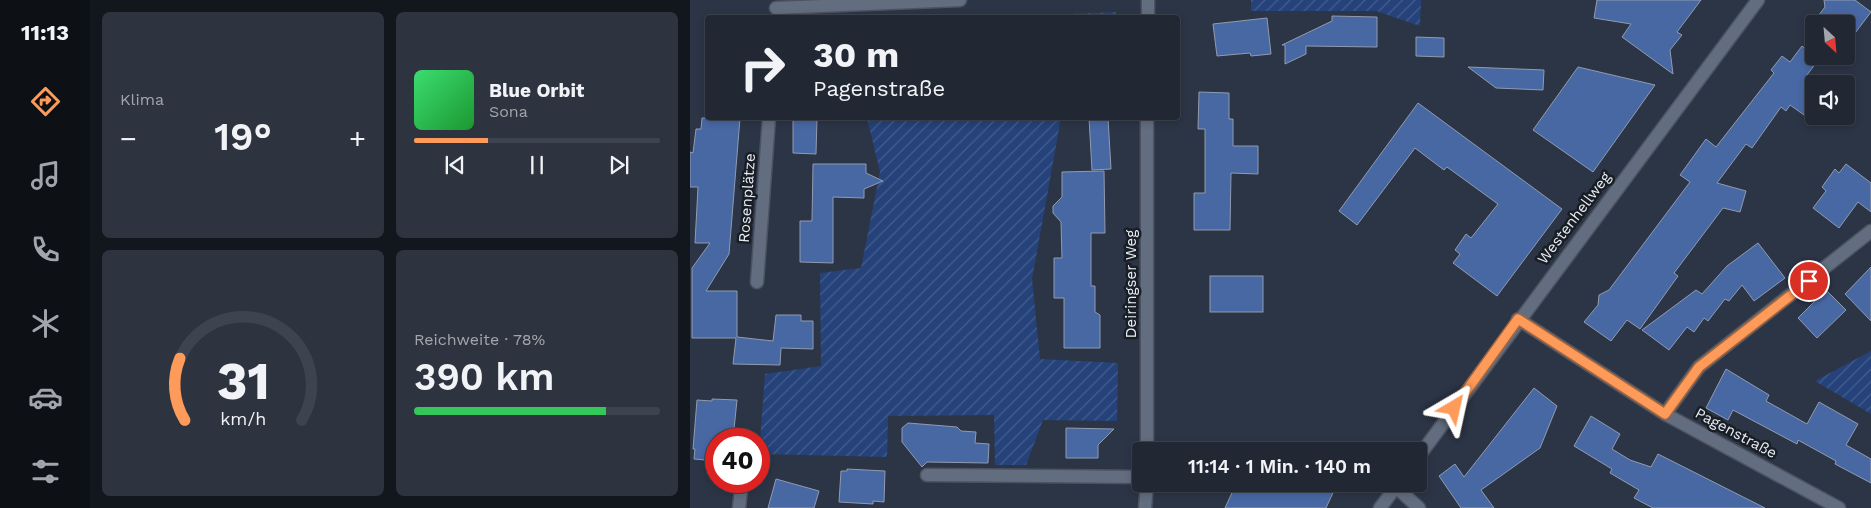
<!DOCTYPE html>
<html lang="de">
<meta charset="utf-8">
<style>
:root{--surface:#212834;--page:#2d3440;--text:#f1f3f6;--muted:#a2a6ac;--line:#3e444f;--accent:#ff9b5a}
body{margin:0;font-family:"Work Sans",sans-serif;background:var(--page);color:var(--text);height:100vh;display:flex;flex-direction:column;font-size:19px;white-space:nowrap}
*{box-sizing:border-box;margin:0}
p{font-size:16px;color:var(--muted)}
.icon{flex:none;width:28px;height:28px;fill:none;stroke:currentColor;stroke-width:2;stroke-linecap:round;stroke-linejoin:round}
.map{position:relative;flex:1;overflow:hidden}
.panel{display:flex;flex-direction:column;gap:12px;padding:12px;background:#12161d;width:600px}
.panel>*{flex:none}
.hud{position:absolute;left:15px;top:15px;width:475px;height:105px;border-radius:5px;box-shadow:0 2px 8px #0003,0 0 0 1px var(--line);background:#212834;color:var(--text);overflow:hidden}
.needle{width:32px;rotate:154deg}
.fabs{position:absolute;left:1115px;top:15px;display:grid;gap:10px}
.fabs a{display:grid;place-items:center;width:50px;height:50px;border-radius:5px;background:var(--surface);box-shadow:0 2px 8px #0003,0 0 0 1px var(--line);font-size:25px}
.speed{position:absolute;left:15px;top:428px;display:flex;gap:10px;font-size:25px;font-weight:700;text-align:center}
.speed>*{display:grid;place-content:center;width:65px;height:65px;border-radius:50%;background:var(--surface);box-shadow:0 2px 8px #0003,0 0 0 1px var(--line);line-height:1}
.speed .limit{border:8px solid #d22;background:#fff;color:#111}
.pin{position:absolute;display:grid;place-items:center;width:42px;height:42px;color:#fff;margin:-21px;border:2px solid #fff;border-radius:50%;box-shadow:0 1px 5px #0007}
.me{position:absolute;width:55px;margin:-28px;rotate:36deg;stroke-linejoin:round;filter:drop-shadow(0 0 4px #0008)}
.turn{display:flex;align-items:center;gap:18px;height:105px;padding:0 25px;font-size:22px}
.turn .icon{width:65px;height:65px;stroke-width:2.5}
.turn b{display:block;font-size:35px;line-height:42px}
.big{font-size:38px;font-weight:600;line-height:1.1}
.panel .card{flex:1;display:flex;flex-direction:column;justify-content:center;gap:8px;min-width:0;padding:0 18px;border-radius:8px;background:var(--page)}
.panel .dial{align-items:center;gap:0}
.dial svg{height:130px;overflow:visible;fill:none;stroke:var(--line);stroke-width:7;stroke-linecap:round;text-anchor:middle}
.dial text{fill:var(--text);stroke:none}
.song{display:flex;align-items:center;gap:15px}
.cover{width:60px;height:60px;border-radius:8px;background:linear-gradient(135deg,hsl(140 70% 55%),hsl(130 70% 35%))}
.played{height:5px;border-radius:2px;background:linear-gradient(90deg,var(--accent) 30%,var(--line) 30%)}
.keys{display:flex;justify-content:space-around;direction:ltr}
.heat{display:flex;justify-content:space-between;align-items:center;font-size:28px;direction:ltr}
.charge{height:8px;border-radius:4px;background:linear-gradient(90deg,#34c759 78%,var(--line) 0)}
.panel .tiles{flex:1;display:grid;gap:12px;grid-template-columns:repeat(2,1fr)}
.trip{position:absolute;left:442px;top:442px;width:295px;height:50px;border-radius:5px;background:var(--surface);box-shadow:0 2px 8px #0003,0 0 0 1px var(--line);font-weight:600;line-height:50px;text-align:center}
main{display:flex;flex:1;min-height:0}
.dock{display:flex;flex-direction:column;width:90px;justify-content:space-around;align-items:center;background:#0d1015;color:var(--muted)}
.dock .icon{width:35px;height:35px}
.dock .selected{color:var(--accent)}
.dock b{font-size:22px;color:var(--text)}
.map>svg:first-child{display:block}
.garden{fill:url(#garden-furrows)}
.building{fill:#4868a4;stroke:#909baf}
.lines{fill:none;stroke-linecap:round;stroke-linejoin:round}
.minor-casing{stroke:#4b5361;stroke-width:15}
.minor{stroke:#626d7f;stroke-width:12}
.route-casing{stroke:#a6653a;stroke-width:12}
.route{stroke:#ff9b5a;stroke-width:9}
.labels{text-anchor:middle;stroke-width:5;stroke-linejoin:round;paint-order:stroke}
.street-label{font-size:15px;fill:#e7edf7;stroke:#191d24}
</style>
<main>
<nav class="dock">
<b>11:13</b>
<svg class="icon selected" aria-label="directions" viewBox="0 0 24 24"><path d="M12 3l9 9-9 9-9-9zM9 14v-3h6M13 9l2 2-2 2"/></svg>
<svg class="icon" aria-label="music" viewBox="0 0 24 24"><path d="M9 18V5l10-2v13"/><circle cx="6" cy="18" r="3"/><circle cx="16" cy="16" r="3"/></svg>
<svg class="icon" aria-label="phone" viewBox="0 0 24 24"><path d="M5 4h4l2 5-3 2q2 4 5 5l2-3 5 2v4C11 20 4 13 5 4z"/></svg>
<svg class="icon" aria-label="climate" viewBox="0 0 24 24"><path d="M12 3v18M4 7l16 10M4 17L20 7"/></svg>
<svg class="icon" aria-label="car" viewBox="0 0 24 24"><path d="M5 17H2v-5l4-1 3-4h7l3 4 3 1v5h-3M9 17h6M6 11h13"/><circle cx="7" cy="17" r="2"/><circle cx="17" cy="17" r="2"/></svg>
<svg class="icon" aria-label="filters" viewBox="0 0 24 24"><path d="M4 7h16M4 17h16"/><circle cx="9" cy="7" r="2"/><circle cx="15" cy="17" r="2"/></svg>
</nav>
<section class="panel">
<div class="tiles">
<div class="card"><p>Klima</p>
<div class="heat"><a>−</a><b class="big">19°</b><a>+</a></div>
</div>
<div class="card">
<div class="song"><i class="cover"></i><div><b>Blue Orbit</b><p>Sona</p></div></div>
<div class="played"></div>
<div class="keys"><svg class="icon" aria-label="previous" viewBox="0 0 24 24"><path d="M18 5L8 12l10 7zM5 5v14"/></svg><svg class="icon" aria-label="pause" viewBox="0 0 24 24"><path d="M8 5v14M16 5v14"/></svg><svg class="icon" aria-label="next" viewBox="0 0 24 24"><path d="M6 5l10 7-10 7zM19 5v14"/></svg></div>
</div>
<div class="card dial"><svg viewBox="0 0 100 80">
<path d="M14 69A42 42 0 1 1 86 69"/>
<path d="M14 69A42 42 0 0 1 11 31" stroke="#ff9b5a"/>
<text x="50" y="56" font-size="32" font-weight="700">31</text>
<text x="50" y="72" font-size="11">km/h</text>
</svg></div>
<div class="card"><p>Reichweite · 78%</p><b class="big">390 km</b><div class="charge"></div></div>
</div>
</section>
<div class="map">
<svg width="1181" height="508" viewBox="0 0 1181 508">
<defs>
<pattern id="garden-furrows" width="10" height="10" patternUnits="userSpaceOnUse" patternTransform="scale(1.25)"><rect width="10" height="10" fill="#25427a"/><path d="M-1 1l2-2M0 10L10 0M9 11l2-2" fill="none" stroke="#455e8e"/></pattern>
</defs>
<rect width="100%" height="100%" fill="#2c3546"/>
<g class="garden">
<path d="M561,0h170l-1,26 -44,-15h-125z"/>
<path d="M426,12v6l-123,-1z"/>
<path d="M177,118h194l-29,161 8,80 78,4 -1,58 -74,-1 -17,45h-31l-1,-50 -106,1 -1,41 -128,-3 6,-80 56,-8 -1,-93 41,-5 19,-96z"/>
<path d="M1181,351v63l-56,-33z"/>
</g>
<g class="building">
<path d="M907,0h104l-24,32 5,3 -12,15 3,24 -51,-37 9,-13 -37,-6z"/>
<path d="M1134,0h31l16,12 -25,33v-21h-34l13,-17z"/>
<path d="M642,16l45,1v30l-71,-1v8l-21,10v-19h-3l50,-24z"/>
<path d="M577,18l4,36 -20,2 -1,-3 -33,3 -4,-32z"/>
<path d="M726,37l28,1v19l-28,-1z"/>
<path d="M1112,46l17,13 -12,16 7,5v42l-24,-17 -4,6 -5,-4 -29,41 -6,-4 -29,39 29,8 -6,21 -17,-4 -49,65 4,3 -38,53 -13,-9 -16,21 -27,-19 14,-17 1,-10 10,-5 81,-108 -10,-7 26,-36 10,8 58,-74 -3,-3 11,-14 8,6z"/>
<path d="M778,67l76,3 -1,20 -47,-2z"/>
<path d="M888,67l77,18 -62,87 -60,-42z"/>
<path d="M509,92l30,1v26h4v27h25v28l-27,-1 -1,57h-36v-37h11v-64h-7z"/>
<path d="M728,103l144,106 -65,87 -44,-33 7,-9 -5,-4 11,-16 5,4 27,-34 -51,-37 -3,3 -29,-22 -58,77 -18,-14z"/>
<path d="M12,118h38l-11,136 -23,37h31v46l36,4 3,-26h25v6h12v28l-32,-1 -1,17 -47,-1 3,-26h-44v-70l18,-25h-15l3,-56h-8v-35l3,1 3,-24h5z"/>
<path d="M103,118h24l-1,36 -23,-1z"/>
<path d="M399,118h19l3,51 -19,1z"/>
<path d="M123,164h53v9l17,8 -19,8v9l-31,-1v66l-33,-1v-41h12z"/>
<path d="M1156,164l25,19v29l-13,-10 -19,26 -26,-20 13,-17 -4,-4 13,-18 4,4z"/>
<path d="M414,171l1,62h-14v53h4v26l5,3v33h-36v-50h-10v-40h8l-1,-36 -8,-9v-7l9,-9v-25z"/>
<path d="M1068,243l27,35 -31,23 -12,-16 -13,16 -4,-2 -17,22 -4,-3 -10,14 -7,-5 -18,23 -27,-20 54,-40 6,4 25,-28z"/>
<path d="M1181,267v54l-26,-27z"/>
<rect x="520" y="276" width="53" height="36"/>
<path d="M1136,290l20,20 -29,28 -19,-20z"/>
<path d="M1036,369l43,26 -3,6 41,23 12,-22 39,22 -12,21 25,14v24l-36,-19 1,-3 -38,-21 -1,4 -64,-34 -5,10 -22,-12z"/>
<path d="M844,388l23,18 -17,42 -59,42 13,18h-33l-22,-32 16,-12 9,13z"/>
<path d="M22,399l25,1 -4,39h-17v22l-22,-2 1,-10h-2l4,-49 15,1z"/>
<path d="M901,416l29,18 -8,15 18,11 21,7 7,-13 107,54h-112l-19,-10 5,-8 -29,-17 2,-4 -38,-23z"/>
<path d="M218,423l49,4 4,4 15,1 -1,11 14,1 -1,19 -61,-1 -5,5 -20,-25v-14z"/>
<path d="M376,428l48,1 -16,16v13h-32z"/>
<path d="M157,469l38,2 -1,31 -11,-1v3l-34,-2 2,-31h6z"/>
<path d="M86,479l43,12 -5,17h-46z"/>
<path d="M546,484h101l-11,24h-101z"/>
</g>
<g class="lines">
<g class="minor-casing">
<g id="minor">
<path d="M86,8l184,-8"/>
<path d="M458,18v-18"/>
<path d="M67,282l12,-164"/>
<path d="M828,319l147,95 174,94"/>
<path d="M975,414l34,-47 172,-136"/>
<path d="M56,439v-3"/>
<path d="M457,451v-333"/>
<path d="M729,456l339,-456"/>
<path d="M237,475l214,2"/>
<path d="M706,487l23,21"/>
<path d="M49,508l3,-27"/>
<path d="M455,508l2,-24"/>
<path d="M690,508l18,-24"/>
</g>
</g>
<use href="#minor" class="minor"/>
</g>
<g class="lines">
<g class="route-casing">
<path id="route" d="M764,408l64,-89 147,95 34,-47 110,-86"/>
</g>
<use href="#route" class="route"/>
</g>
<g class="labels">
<g class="street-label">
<text transform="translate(57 198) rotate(-86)" y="5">Rosenplätze</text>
<text transform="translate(884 218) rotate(-53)" y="5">Westenhellweg</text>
<text transform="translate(441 284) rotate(-90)" y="5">Deiringser Weg</text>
<text transform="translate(1046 433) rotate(28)" y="5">Pagenstraße</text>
</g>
</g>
</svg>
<div class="fabs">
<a><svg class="needle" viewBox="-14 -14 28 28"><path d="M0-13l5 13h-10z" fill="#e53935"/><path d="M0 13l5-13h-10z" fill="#a2a6ac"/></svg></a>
<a><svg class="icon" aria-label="sound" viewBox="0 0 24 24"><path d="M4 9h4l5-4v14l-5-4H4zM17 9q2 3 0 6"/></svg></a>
</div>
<div class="speed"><div class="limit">40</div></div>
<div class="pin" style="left:1119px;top:281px;background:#d93025"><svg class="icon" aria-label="arrive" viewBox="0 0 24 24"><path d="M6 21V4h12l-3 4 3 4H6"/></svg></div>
<svg class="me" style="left:764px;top:408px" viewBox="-20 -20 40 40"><path d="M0-17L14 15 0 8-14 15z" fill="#ff9b5a" stroke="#fff" stroke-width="4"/></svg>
<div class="trip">11:14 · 1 Min. · 140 m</div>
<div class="hud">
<div class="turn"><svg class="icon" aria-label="right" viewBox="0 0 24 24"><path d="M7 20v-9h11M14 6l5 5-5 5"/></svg><div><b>30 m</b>Pagenstraße</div></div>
</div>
</div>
</main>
